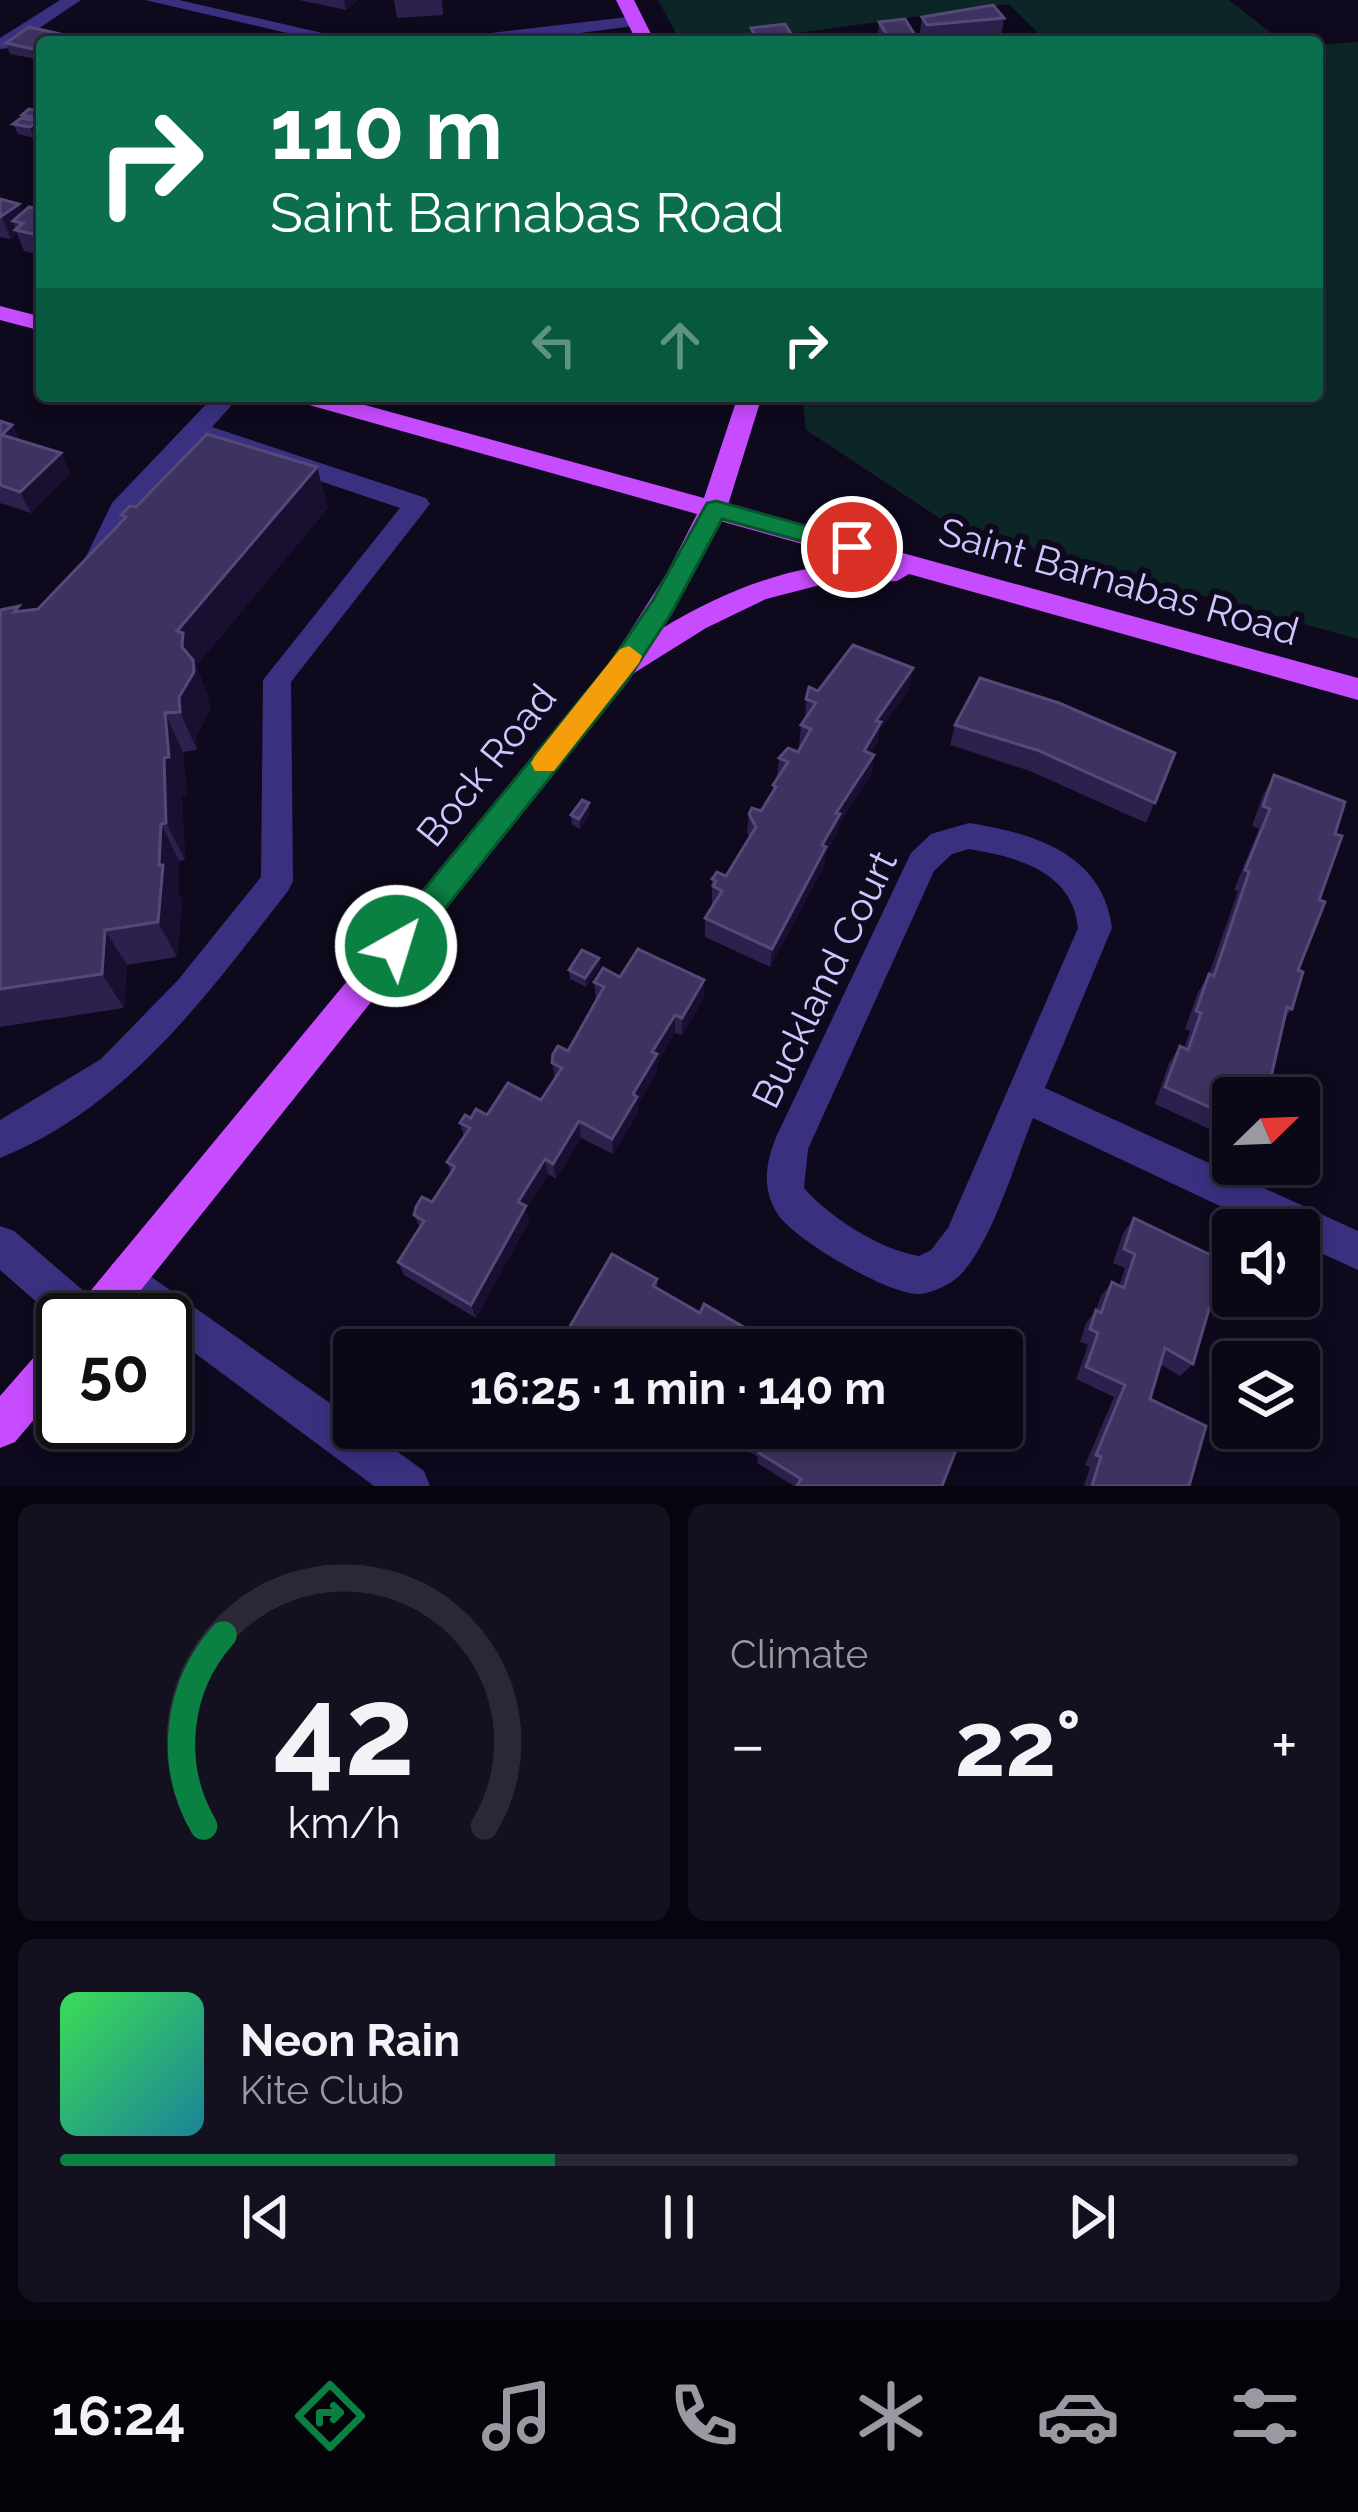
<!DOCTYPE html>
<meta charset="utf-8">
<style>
:root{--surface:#0a0716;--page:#13101f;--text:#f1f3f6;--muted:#9999a1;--line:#2a2835;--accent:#0b8043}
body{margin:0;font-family:Raleway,sans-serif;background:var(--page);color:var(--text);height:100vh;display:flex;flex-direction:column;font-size:45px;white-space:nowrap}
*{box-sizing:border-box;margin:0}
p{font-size:39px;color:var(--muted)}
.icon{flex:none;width:66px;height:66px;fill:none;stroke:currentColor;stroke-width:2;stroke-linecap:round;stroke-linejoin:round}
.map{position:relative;height:1486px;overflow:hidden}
.details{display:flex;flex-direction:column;gap:18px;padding:18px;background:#06040c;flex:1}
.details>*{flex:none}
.top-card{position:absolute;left:36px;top:36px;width:1287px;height:366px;border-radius:12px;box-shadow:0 6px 18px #0003,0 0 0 3px var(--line);background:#0b6e4f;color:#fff;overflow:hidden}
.needle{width:78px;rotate:67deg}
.fabs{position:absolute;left:1212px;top:1077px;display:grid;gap:24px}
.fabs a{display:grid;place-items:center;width:108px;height:108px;border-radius:12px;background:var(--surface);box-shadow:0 6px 18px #0003,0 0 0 3px var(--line);font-size:60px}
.speed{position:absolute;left:36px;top:1293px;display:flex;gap:24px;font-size:60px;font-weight:700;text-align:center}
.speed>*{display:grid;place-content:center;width:156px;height:156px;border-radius:50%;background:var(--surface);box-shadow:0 6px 18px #0003,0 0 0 3px var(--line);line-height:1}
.speed .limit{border:6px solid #111;border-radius:18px;background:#fff;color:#111}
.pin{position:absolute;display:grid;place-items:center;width:102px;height:102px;color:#fff;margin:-51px;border:6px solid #fff;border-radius:50%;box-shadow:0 3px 12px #0007}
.me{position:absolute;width:132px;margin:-66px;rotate:39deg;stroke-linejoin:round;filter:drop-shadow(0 0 9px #0008)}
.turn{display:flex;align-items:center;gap:42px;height:252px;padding:0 36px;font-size:54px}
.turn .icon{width:156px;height:156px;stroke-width:2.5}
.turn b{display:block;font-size:84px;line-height:102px}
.lanes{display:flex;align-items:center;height:114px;padding:0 36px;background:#0003;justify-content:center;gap:60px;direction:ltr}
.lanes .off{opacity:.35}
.big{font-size:90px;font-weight:700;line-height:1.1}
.details .card{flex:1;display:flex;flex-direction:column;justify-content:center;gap:18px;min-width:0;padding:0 42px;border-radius:18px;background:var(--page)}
.details .dial{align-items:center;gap:0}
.dial svg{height:312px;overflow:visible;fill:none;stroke:var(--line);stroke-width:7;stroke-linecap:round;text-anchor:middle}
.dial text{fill:var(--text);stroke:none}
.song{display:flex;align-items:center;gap:36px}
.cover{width:144px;height:144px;border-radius:18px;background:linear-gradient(135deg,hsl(130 70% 55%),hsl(190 70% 35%))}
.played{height:12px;border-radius:6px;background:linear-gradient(90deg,var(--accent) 40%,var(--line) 40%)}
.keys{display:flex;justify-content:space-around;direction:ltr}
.heat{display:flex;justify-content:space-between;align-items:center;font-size:66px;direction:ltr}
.details .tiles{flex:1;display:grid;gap:18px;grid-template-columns:1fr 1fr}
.card:last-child{grid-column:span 2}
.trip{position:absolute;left:333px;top:1329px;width:690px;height:120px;border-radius:12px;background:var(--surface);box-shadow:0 6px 18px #0003,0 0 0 3px var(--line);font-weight:700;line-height:120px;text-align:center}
.tabs{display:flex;height:192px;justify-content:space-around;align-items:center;background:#040309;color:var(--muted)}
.tabs .icon{width:84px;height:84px}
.tabs .current{color:var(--accent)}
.tabs b{font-size:54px;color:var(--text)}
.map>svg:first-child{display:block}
.green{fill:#0c2627}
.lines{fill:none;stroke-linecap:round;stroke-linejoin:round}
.minor{fill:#393080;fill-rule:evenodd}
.major{fill:#c84cff;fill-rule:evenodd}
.wall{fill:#2c204c}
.shaded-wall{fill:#191031}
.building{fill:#3e3260;stroke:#554979;stroke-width:3}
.route{fill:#0b8043;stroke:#07532c;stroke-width:3}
.slow{fill:#f59e0b}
.labels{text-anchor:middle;stroke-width:12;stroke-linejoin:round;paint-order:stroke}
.street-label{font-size:39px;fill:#d0c5ff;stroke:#0e091d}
</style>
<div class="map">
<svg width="1358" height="1486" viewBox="0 0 1358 1486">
<rect width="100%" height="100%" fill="#0e091d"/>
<g class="green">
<path d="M658,0h571l53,42h-235l-38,-38 -279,38h-49z"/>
<path d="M1358,42v597l-408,-114 -144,-95 -4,-34h515v-351z"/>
</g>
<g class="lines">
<g class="minor">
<path d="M60,0h21l-71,48 -10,1v-11z"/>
<path d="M145,0h34l182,42h-35z"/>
<path d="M636,16l6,1v8l-132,17h-53l9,-6z"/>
<path d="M214,396h26l-28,31 214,71 4,6 -139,178 2,199 -5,10c-81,104 -161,216 -288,267v-38l101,-61 77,-79 83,-103 2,-197 137,-172 -200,-67 -68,72 -28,63h-20l-4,-7 32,-66z"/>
<path d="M969,823c65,10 134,31 143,105l-67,160 313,143v39l-59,-27v-13h-28l-238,-112c-17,41 -45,139 -80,163 -9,6 -24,13 -34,13 -30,1 -127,-55 -142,-81 -16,-26 -11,-52 0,-78l134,-282 20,-19zM969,849c49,8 104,23 109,79l-130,300 -17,22 -12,6c-38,-6 -90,-39 -115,-68l4,-39 126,-278 18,-17z"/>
<path d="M0,1226l14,5 87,75 6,14h-44v5l-63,-55z"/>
<path d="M126,1259l228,161v8h11l59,43 6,15h-56l-209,-155v-11c-23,0 -50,-21 -58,-42l5,-14z"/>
</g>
<g class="major">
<path d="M616,0h18l21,42h-18z"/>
<path d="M0,306l42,11v14l-42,-11z"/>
<path d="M292,396h40l372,102 34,-102h24l-34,109 630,173v22l-449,-126 -12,7 -77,4 -54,14 -60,29 -72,45 -517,647h-45l6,-14 530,-640 59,-93 30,-59 -402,-113zM720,521l147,41c-75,2 -142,28 -206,67z"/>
<path d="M63,1334v51l-48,57 -15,6v-52l49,-56z"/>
</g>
</g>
<g class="wall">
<path d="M299,0h59l-12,10z"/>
<path d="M394,0h48l1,15 -46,3z"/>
<path d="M922,17l82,1 -3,20 -39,4h-40l-3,-4z"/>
<path d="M879,22l36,13 -1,7h-30l-6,-10z"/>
<path d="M751,28l45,14h-45z"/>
<path d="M60,34l2,8h-20l-1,18 -31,-6 -4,-11z"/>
<path d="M42,112v20l-8,6 -16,-4 -5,-10 10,-6 -1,-3z"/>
<path d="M0,199l19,5 3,9 20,-3v46l-18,-5 -7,-17 -6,5 -11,-2z"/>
<path d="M609,396h42v8l-42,-1z"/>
<path d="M0,421l12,4 7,15 42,13 9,21 -39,39 -31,-10z"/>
<path d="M317,467l11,41 -132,158 13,33 1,12 -14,25 1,14 -14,2 4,43 -5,1 3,64 -6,1v33l3,8 -5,55 -50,8 -3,43 -124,19v-417l21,1 17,-2 85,-89 -2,-5 15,-8z"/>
<path d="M909,689l-30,42 -2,12 -6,10 3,2 -3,20 -32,49 -2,10 -12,21 -1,11 -54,101 -65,-30v-19l7,-13v-26l14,-3 24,-38 -3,-5 2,-19 12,-3 11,-17 1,-9 4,-7 2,-20 19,-6 3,-5 -2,-1 2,-21 4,-5 1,-21 12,-8z"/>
<path d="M955,725l220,28 -29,70 -116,-52 -80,-26z"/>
<path d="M1274,775l61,59 -16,66 -21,70 -6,39 -8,10 -15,67 -9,12h-27v42l-78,-36 14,-41 11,-17 4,2 6,-17 -5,-2 13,-37 11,-18 29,-83 -4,-1 25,-61 -7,-3 11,-31z"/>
<path d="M590,813l-10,16 -8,-4 -1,-10z"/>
<path d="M599,958l1,9 -14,20 -16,-8 -1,-9z"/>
<path d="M620,977l84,3v18l-22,37 -7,-2 -18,30v9l-20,33 1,8 -25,41 -32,-16 -25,41 -8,-5 -22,35 3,12 -53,97 -72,-43 -6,-13 22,-34 -6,-13 18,-13 19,-29 -4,-11 17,-25 -4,-14 11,-5 70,-18 14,-21 -3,-16 16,-12 28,-51 -2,-18z"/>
<path d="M1134,1218l59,146 -13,12 -20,-12 -10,35 39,87h-105l6,-19 -5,-2 29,-68 -38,-18 12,-34 -8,-3 6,-19 10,-13 5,-14 11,-14 7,4 6,-18 -12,-5 10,-30z"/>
<path d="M657,1279l1,10 42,24 83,37h-210l-5,-3 -3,-12z"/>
<path d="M696,1428h231l15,58h-148l-37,-23 1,-6 -39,-23 -6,12 -17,-11z"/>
</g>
<g class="shaded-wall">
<path d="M344,0h14l-12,10z"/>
<path d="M60,34l2,8h-14z"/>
<path d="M38,121l4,11 -8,6 -4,-11z"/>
<path d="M19,204l8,21 -14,-4 4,13 -6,5 -9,-21z"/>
<path d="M12,425l11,22 -21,-12z"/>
<path d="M61,453l9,21 -39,39 -11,-21z"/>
<path d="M317,467l11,41 -132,158 13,33 1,12 -14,25 1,14 -17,-38 -3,-81z"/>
<path d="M913,668l-4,21 -30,42 -2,12 -16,28 3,-20 12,-30z"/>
<path d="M165,713l18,39 4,43 -5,1 3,64 -19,-37 -2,-65z"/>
<path d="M874,755l-3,20 -32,49 -2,10 -12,21 -1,11 -54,101 2,-18 64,-136z"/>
<path d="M589,803l1,10 -10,16 -1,-10z"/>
<path d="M161,824l18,37v33l3,8 -5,55 -19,-35z"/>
<path d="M105,930l22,35 -3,43 -22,-34z"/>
<path d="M599,958l1,9 -14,20 -1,-9z"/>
<path d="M704,980v18l-22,37v-17z"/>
<path d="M675,1015v18l-18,30v9l-20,33 1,8 -25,41 -1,-15 40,-87z"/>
<path d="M579,1121l2,17 -25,41 -3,-15z"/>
<path d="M545,1159l3,15 -22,35 3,12 -53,97 -5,-13 47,-103z"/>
</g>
<g class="building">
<path d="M993,5l11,13 -77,7 -5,-8z"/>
<path d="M905,19l10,16 -26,3 -10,-16z"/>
<path d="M785,24l11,18h-37l-8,-14z"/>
<path d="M29,27l31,7 -12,8h-6v4l-5,4 -31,-7z"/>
<path d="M96,37l17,4 -42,1 5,-4 14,3z"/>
<path d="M29,109l13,3v2l-5,4 -15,-3z"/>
<path d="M21,118l17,3 -8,6 -17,-3z"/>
<path d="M0,199l19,5 -19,13z"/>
<path d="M29,207l13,3v26l-27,-6 8,-7 -10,-2z"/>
<path d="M0,421l12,4 -10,10 59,18 -41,39 -20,-7z"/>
<path d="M207,434l110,33 -140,164 6,2 -1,14 11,13 1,12 -15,25 1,15 -15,1 4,44 -5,1 2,65 -5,1 -2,41h4l-5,57 -53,8 -3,44 -102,15v-379l19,-4 -5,6 24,-3 88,-92 -5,-2 9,-9 6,1z"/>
<path d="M853,645l60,23 -37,53 5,1 -17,29 10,4 -38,58 4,1 -18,31 4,2 -54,102 -67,-31 17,-27 -9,-5 3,-5 -4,-2 5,-7 9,4 30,-49 -7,-13 3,-6 9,3 15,-24 -3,-2 15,-23 -9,-4 9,-10 10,4 13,-23 -10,-4 15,-22 -10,-4 3,-12 9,4z"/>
<path d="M980,678l79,25 116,50 -20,50 -118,-53 -82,-25z"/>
<path d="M1274,775l71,27 -10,32 7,2 -23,64 6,2 -27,68 5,2 -11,37 -5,-2 -18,79 -10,-4 -5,16h-21v20l-68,-31 15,-41 8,4 13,-37 -5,-2 13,-37 5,2 35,-104 -4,-2 25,-61 -7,-3z"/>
<path d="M582,800l7,3 -10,16 -8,-4z"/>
<path d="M638,949l66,31 -22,38 -7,-3 -23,37 5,2 -24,40 4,3 -25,42 -33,-18 -26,43 -8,-5 -27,43 8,4 -55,99 -73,-43 26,-41 -10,-6 2,-8 6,-10 10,5 23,-35 -8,-5 23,-34 -10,-5 5,-8 6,3 5,-9 11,6 21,-32 33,17 21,-32 -10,-5 1,-9 5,-8 10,5 36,-64 -10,-5 3,-4 6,-10 17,9z"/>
<path d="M582,950l17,8 -14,20 -16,-8z"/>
<path d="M1134,1218l89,43 -30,103 -28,-16 -15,51 56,27 -17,60h-97l9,-29 -5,-2 29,-70 -39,-18 12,-34 -8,-4 6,-19 5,3 11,-31 12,6 11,-34 -11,-5z"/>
<path d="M612,1254l45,25 -4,7 47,27 4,-9 79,46h-192l-26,-15z"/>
<path d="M702,1428h15l-3,7z"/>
<path d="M728,1428h199l31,17 -16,41h-145l4,-7 -42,-26 3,-6z"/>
</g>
<path class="route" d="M716,501l145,40 3,6 -12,8 -130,-36 -50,93 -45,69 -220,275 -11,4 -11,-4 -4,-10 4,-9 223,-271 45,-66 54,-97z"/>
<path class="slow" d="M629,646l13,10 -3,7 -85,108h-19l-4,-8 4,-7 85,-107z"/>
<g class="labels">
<g class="street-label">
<text transform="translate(1119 581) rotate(16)" y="14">Saint Barnabas Road</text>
<text transform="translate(486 765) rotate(-51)" y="14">Bock Road</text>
<text transform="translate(824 979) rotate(-64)" y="14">Buckland Court</text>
</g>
</g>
</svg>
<div class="fabs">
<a><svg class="needle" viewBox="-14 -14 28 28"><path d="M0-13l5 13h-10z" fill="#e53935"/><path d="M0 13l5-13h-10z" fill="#9999a1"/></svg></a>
<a><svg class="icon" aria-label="sound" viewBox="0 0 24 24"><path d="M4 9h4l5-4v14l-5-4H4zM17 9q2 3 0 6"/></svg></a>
<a><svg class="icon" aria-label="layers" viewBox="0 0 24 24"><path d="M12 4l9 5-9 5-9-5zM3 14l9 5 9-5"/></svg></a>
</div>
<div class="speed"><div class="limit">50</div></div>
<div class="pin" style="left:852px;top:547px;background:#d93025"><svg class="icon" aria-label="arrive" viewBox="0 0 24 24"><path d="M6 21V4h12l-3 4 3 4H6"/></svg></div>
<svg class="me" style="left:396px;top:946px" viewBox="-20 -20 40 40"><circle r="17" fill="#0b8043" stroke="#fff" stroke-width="3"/><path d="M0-11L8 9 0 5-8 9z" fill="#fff"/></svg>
<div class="trip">16:25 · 1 min · 140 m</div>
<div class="top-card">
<div class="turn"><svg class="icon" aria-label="right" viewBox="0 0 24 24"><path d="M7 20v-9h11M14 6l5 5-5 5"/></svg><div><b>110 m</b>Saint Barnabas Road</div></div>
<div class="lanes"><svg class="icon off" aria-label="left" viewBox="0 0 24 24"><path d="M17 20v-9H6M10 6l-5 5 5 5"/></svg><svg class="icon off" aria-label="ahead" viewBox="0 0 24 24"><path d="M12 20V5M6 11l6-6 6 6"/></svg><svg class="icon" aria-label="right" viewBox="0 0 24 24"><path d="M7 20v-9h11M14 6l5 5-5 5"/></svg></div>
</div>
</div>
<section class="details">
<div class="tiles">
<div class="card dial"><svg viewBox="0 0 100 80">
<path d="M14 69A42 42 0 1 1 86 69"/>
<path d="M14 69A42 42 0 0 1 19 20" stroke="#0b8043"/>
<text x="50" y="56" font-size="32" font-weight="700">42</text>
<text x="50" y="72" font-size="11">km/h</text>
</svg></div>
<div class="card"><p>Climate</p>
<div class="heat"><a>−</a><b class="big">22°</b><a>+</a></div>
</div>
<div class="card">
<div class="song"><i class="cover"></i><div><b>Neon Rain</b><p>Kite Club</p></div></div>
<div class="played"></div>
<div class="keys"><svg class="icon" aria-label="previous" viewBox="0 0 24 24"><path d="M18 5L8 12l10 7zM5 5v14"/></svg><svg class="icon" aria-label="pause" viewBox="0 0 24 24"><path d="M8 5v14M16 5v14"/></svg><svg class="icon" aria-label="next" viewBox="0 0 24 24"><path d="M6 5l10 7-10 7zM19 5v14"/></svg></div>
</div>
</div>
</section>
<nav class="tabs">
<b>16:24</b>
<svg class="icon current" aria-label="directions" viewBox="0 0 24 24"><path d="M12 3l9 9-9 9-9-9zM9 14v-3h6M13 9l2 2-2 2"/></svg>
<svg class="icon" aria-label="music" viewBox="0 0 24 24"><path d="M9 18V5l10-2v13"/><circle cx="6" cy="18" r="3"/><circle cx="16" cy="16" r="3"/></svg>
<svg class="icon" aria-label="phone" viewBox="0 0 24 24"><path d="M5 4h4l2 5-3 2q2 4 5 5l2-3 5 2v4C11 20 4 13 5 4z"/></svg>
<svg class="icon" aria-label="climate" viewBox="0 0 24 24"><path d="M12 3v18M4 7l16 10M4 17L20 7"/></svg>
<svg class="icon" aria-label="car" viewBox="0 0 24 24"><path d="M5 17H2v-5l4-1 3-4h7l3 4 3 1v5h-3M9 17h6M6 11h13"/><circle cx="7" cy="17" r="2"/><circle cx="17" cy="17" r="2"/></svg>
<svg class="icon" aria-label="filters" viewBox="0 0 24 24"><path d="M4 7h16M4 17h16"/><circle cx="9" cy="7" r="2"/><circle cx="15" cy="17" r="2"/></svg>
</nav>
